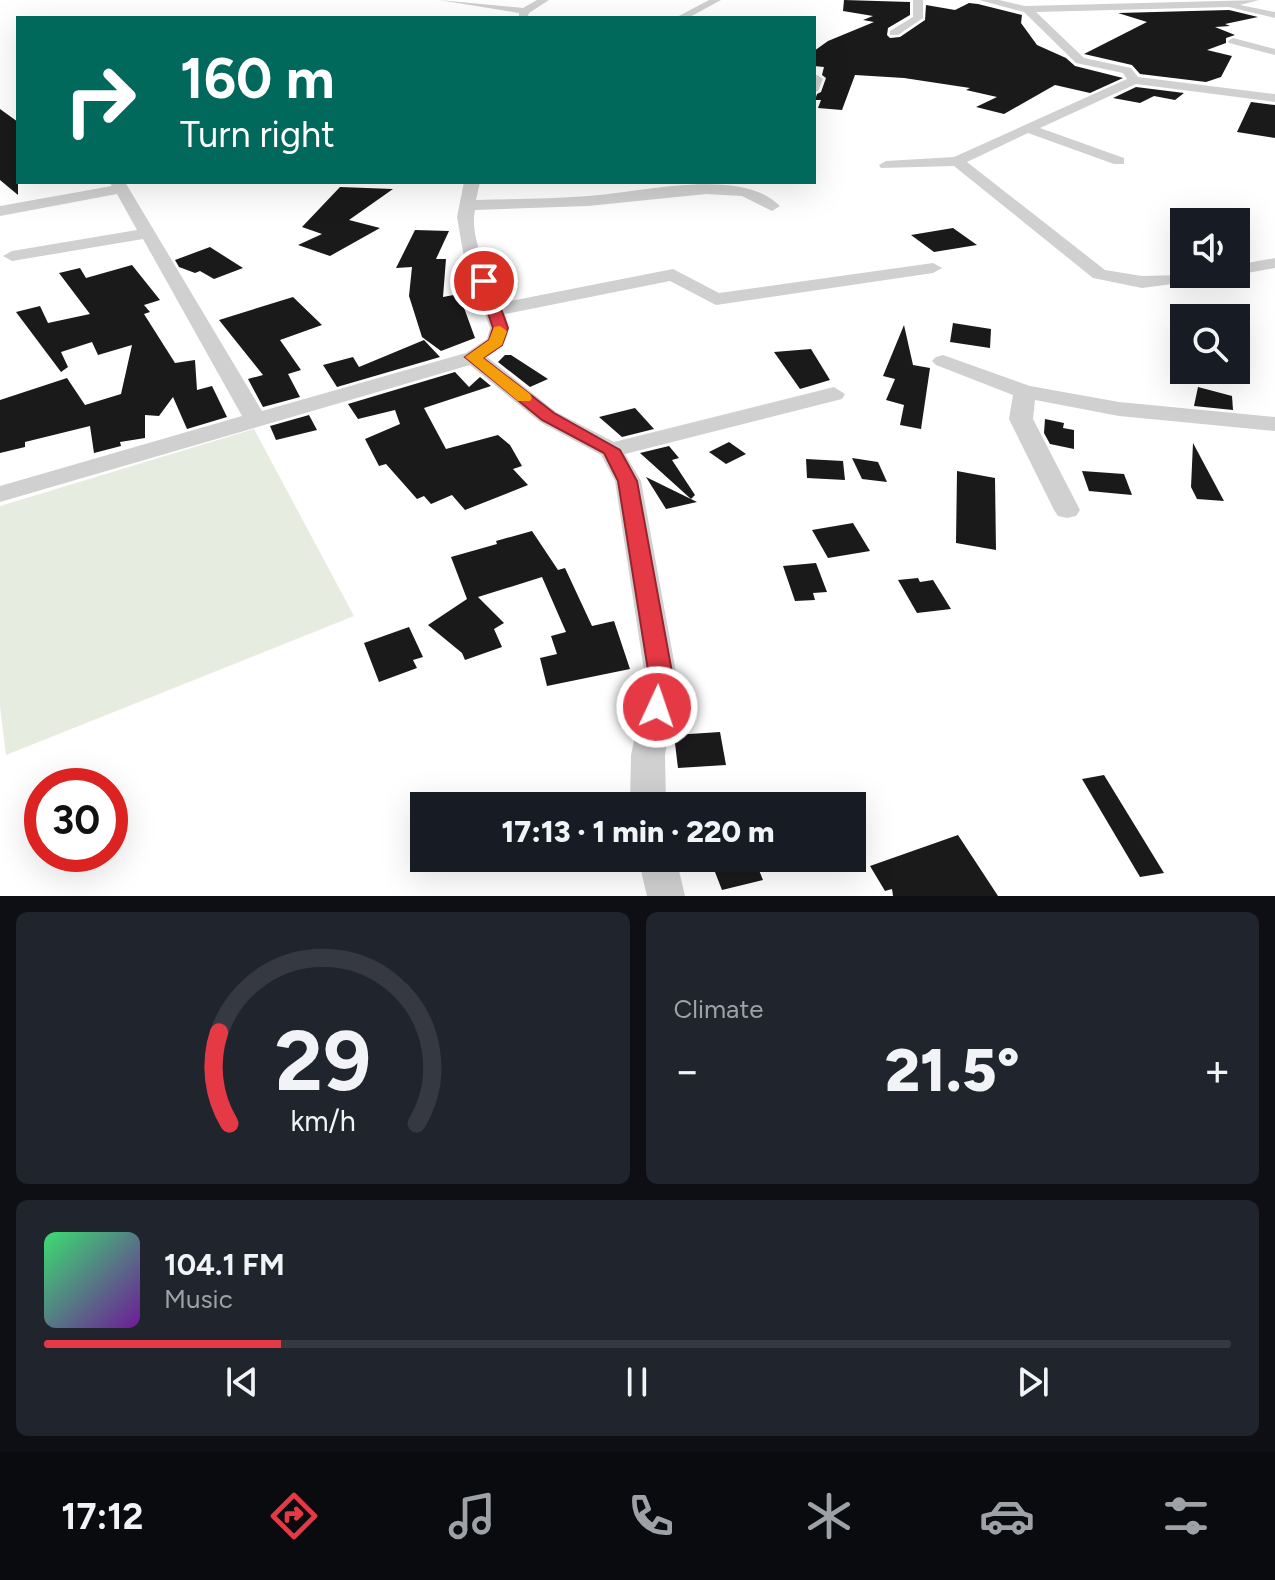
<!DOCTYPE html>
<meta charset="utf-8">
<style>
:root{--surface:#171b24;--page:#20242c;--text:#f1f3f6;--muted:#9ea1a6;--line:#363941;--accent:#e63946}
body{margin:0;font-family:Figtree,sans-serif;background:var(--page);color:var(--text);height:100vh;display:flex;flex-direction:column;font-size:30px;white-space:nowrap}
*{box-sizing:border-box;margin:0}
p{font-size:26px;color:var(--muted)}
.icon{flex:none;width:44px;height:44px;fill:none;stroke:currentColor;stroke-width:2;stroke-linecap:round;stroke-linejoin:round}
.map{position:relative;height:896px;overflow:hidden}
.drawer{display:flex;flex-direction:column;gap:16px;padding:16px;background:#0d0f14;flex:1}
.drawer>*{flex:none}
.top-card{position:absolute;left:16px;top:16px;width:800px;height:168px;border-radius:0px;box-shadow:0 8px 32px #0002;background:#00695c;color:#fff;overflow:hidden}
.controls{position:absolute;left:1170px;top:208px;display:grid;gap:16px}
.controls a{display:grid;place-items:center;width:80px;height:80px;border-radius:0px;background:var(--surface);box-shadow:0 8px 32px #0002;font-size:40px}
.speed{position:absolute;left:24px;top:768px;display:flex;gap:16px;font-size:40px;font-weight:700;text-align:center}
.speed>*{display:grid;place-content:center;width:104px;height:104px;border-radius:50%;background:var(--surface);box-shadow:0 8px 32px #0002;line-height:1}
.speed .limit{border:12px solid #d22;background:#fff;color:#111}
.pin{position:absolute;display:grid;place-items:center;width:68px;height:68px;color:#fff;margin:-34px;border:4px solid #fff;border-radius:50%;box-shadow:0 2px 8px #0007}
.me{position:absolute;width:88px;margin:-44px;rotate:3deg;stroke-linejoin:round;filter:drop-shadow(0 0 6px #0008)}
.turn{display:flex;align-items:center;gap:28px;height:168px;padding:0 32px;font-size:36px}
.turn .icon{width:104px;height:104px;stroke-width:2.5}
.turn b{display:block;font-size:56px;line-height:68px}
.big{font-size:60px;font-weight:800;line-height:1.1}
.drawer .tile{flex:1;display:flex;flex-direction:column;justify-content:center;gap:12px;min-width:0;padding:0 28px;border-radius:12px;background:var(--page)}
.drawer .dial{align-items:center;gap:0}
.dial svg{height:208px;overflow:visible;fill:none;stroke:var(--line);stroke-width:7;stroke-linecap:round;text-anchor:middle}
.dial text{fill:var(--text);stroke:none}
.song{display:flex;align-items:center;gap:24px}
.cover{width:96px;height:96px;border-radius:12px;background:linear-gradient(135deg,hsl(140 70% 55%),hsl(280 70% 35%))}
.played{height:8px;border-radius:4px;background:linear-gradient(90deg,var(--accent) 20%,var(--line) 20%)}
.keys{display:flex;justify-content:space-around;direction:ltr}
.heat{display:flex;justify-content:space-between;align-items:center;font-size:44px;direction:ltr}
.drawer .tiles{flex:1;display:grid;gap:16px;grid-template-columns:1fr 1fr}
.tile:last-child{grid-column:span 2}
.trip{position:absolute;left:410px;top:792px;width:456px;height:80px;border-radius:0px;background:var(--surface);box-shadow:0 8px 32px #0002;font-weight:800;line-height:80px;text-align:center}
.dock{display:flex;height:128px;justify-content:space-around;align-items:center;background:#090b0e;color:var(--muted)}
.dock .icon{width:56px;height:56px}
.dock .current{color:var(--accent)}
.dock b{font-size:36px;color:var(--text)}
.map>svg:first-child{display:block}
.green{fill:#e6ecdf}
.building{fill:#1a1a1a}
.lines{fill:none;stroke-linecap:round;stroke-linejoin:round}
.minor{fill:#d0d0d0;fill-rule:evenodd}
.route{fill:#e63946;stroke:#96252e;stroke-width:2}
.slow{fill:#f59e0b}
</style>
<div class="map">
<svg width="1275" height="896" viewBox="0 0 1275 896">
<rect width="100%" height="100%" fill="#fff"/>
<path class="green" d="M254,429l100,187 -348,139 -6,-49v-200z"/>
<g class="building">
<path d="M844,0l66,2v13l-22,13 -1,7 3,3 10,-1 25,-17 1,-15 29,5 14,-7 9,1 44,11 -1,8 16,22 29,13 9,8 48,12 -33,15 -35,-8 -51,29 -28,-7 21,-10 -31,-7 4,-2 -66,-10 -49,-3 -13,35 -24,-2 3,-8h-6l2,-6 4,-2 5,-14 -4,-3 2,-8 -10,-1v-15l14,-10 46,-19 -11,-2 10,-4 -30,-5z"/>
<path d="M1229,10l29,7 -33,7 5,2 -15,1 20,8 -9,3v5l-19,7 25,6 -11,21 -15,5 -66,-8 -8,-9 -48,-11 63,-32 -29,-9z"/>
<path d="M1136,87l48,6 -9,7 -21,-4 -14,7 -27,-5z"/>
<path d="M1251,102l24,3v33l-38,-6z"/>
<path d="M0,109l18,13v73l-18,-15z"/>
<path d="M340,187l53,2 -44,31 31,8 -50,28 -32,-11 24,-11 -20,-7z"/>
<path d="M953,228l24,17 -43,7 -23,-17z"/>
<path d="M415,230l34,1 -13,28h10l-3,38 16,-3 16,44 -34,13 -19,-14 -13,-41 3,-29 -16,1z"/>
<path d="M210,247l3,2 30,19 -29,11 -14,-8 -5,2 -16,-6 -4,-7z"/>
<path d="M132,265l28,35 -16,5 6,7 -6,2 31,49 20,-3 2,30 15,-4 15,31 -40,12 -14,-32 -14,19 -14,-1v23l-25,4 1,4 -27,7 -4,-27 -65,16v5l-25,6v-53l67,-22 18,27 36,-11 11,-49 -34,10 -6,-13 -31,10 7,15 -7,5 -45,-60 24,-6 8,17 42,-9 -31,-41 21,-5 6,10z"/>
<path d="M293,297l29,28 -42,15 21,30 -13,4 12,23 -37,10 -15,-28 15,-4 -44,-55z"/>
<path d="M953,323l38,6 -1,19 -40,-6z"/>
<path d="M904,325l9,40 17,3 -9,61 -21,-4 4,-20 -18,-5 9,-21 -12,-3z"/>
<path d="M424,340l16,17 -103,30 -14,-22 30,-8 6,10z"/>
<path d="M811,349l19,31 -30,9 -26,-37z"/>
<path d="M505,355h6l37,24 -18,8 -32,-25z"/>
<path d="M455,372l14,15 11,-10 11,9 -67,22 22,41 52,-14 12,10 12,21 -9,3 15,16 -63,25 -13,-15 -21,9 -7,-8 -7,3 -31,-35 -7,2 -14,-27 35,-15 -5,-14 -37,9 -10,-15z"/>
<path d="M1198,387l34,9 1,14 -39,-4z"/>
<path d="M635,408l19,21 -32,8 -23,-20z"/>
<path d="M309,415l8,15 -41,10 -6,-14z"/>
<path d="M1045,419l19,4 -1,5 11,2v19l-24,-5 -6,-11z"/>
<path d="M729,442l17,12 -20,10 -17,-12z"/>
<path d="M1193,443l31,58 -27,-2 -6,-12z"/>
<path d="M669,446l10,12 -7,2 23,35 -4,4 -51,-46z"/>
<path d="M852,458l26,4 9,20 -25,-3z"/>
<path d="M806,459l37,2 2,19 -38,-2z"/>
<path d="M957,471l38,7 1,72 -40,-7z"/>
<path d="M1082,471l42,3 8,21 -43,-4z"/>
<path d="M646,477l51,25 -31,7z"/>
<path d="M853,523l17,28 -42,7 -16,-28z"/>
<path d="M532,531l26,39 7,-2 27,58 22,-5 16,48 -83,17 -7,-28 17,-4 -6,-18 15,-4 -24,-55 -64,20 26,26 -10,6 8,18 -37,13 -3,-7 -34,-28 39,-26 -16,-42 46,-13 -1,-3z"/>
<path d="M816,563l11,29 -14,1 2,7 -20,1 -12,-35z"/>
<path d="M918,578l2,4 13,-2 18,29 -34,4 -19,-33z"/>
<path d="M409,627l14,30 -10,3 4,8 -38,14 -15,-39z"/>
<path d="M720,732l6,33 -48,3 -4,-33z"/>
<path d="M1104,775l60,98 -24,4 -58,-98z"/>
<path d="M958,835l40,61h-105l-1,-7 -7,2 -15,-25z"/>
<path d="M746,858h8l9,22 -41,10 -9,-23z"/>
</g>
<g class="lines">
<g class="minor">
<path d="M439,0l84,8 14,-8h12l-20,13 -2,5h-8v-5z"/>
<path d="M709,0h12l-33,18h-13z"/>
<path d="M913,0h10v18l-25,17h-8v-4l23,-14z"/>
<path d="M979,0h20l26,6 234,-6 -19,5 35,7v6l-46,-11 -193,5 48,46 47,10 7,9 137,17v8l-139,-18 -96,44 84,30v6h-10l-86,-31 -61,29 138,108 37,6 79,-2 -3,4 -76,10 -49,-10 -139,-112 -73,2 -2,-3 7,-4 68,-4 173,-78 -4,-6 -47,-10 -52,-51z"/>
<path d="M1233,38l42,11v6l-46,-12 -1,-2z"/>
<path d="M817,75l6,4 -5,12 -4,1v-16z"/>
<path d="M109,182h16l137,229 204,-58 21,-14 3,-11 -27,-76 -6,-35 7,-35h16l-4,18c37,-1 75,-1 112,-4 51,-3 153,-30 192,10l-8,5 -30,-15 -36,-2 -118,12 -113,4c-6,29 15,66 26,93l172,-34 46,24 214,-30 9,5 -9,5 -217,32 -46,-24 -165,33c8,22 0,31 -18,43l69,55 58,30 220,-55 11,7 -3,5 -217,55 16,27 37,202 -13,72 1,51h-36l1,-51 15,-72 -31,-202 -14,-26 -61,-33 -70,-57 -470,137v-16l242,-70 -99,-177 -131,22 -9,-5 9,-5 125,-21 -20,-36 -117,22v-10l112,-20z"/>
<path d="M1275,258v10l-39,7 -6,-1h6v-9z"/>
<path d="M943,355l87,31 89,16 156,15v14l-156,-15 -84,-16 -2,19 47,91 -4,6 -9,2 -9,-2 -4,-6 -45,-91 4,-24 -77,-30 -4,-4 4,-4z"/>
<path d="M638,858h38l9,38h-38z"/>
</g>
</g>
<path class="route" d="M484,277l7,4 17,47 -6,17 -19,13 71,55 66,37 17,31 37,202 -8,31 -9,3 -9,-3 -3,-7 5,-24 -32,-202 -14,-28 -62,-33 -77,-63 24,-17 4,-12 -16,-47z"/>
<path class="slow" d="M500,326l7,5 -5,14 -19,13 47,36 2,4 -2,3h-12l-53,-44 24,-17 5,-13z"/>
</svg>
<div class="controls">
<a><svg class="icon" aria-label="sound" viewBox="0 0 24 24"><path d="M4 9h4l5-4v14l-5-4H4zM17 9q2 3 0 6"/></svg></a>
<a><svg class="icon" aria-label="search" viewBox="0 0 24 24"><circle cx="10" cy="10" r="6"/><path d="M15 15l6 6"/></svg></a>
</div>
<div class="speed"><div class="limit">30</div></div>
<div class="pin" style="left:484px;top:281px;background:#d93025"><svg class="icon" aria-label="arrive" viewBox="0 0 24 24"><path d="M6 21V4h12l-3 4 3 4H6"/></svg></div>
<svg class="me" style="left:657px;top:707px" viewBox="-20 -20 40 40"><circle r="17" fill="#e63946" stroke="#fff" stroke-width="3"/><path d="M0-11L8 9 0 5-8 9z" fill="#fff"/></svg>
<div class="trip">17:13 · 1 min · 220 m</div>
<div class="top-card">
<div class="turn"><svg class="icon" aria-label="right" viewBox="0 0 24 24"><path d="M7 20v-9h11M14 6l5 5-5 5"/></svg><div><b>160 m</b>Turn right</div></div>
</div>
</div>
<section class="drawer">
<div class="tiles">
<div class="tile dial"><svg viewBox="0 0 100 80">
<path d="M14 69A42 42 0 1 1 86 69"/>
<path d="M14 69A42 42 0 0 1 10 34" stroke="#e63946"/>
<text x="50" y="56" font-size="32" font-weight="700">29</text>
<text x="50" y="72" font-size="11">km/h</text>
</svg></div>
<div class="tile"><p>Climate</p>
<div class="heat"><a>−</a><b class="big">21.5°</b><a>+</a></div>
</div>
<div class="tile">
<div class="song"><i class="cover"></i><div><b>104.1 FM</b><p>Music</p></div></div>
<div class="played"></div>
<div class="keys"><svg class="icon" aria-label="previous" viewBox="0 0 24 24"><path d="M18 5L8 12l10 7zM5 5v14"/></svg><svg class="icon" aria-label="pause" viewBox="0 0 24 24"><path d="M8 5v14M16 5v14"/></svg><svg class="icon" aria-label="next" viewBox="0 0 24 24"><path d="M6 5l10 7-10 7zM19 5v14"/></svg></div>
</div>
</div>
</section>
<nav class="dock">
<b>17:12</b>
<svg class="icon current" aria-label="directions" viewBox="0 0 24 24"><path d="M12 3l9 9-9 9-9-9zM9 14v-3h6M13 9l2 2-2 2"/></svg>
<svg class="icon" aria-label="music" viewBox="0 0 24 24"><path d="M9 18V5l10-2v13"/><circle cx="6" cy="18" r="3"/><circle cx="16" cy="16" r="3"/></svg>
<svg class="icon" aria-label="phone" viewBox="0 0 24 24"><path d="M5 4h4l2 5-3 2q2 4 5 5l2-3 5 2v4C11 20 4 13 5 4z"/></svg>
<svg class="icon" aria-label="climate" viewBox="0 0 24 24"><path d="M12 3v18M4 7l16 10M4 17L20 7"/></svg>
<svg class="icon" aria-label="car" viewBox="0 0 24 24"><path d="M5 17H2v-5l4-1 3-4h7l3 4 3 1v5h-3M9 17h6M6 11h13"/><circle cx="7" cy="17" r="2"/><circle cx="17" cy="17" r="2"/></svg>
<svg class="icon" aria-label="filters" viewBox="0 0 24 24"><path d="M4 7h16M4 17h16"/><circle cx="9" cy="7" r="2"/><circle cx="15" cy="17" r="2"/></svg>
</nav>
